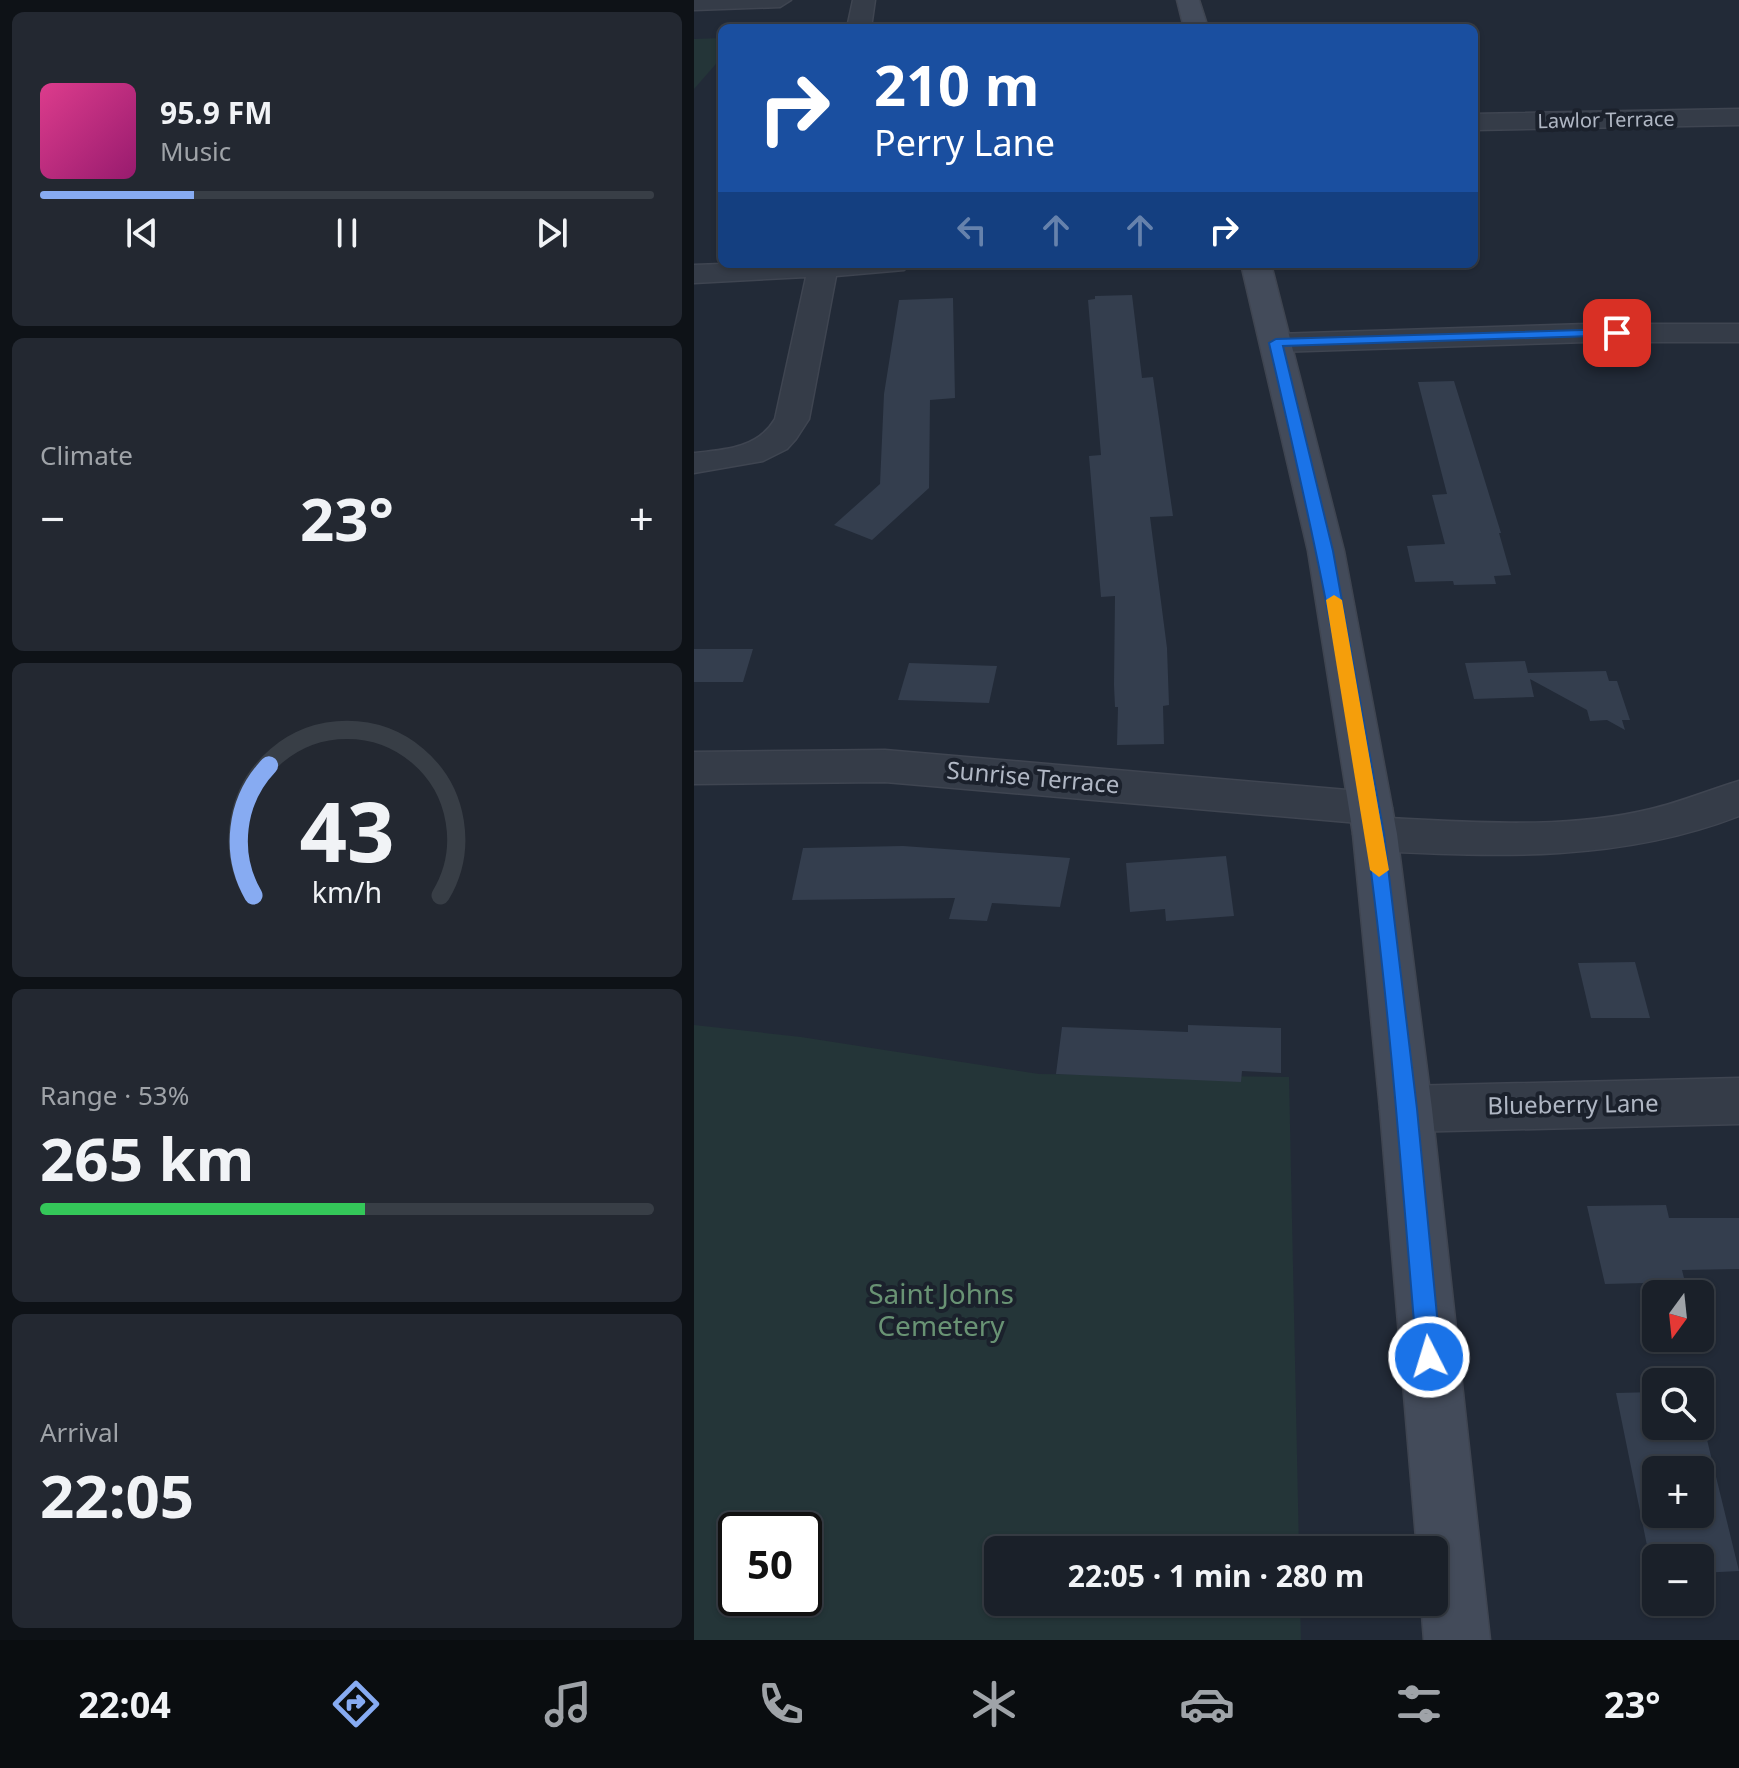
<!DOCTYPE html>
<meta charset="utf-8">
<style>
:root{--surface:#1a2029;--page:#232831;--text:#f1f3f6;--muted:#9fa3a8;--line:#383e46;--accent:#87abf2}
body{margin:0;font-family:"Noto Sans",sans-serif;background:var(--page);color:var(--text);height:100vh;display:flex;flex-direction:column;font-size:30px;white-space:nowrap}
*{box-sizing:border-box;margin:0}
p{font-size:26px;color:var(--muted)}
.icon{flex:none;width:44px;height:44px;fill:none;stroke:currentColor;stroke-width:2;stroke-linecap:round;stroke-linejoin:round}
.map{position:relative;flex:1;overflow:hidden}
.drawer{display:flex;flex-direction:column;gap:12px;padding:12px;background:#0e1217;width:694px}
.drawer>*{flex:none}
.guide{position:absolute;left:24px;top:24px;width:760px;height:244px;border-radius:12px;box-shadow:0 2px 6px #0004,0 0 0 2px var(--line);background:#1a4fa0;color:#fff;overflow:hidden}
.needle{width:52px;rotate:195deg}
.controls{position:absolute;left:948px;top:1280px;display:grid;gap:16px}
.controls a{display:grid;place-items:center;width:72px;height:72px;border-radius:12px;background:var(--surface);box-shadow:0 2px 6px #0004,0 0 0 2px var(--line);font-size:40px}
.speed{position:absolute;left:24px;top:1512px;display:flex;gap:16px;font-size:40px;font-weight:700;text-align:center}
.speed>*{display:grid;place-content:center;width:104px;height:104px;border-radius:50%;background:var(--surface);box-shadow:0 2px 6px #0004,0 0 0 2px var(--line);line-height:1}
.speed .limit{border:4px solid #111;border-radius:12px;background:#fff;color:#111}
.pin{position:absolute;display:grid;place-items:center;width:68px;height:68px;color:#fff;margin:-34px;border-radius:16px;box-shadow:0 4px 12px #0006}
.me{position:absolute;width:88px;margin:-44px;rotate:355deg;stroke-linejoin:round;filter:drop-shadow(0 0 6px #0008)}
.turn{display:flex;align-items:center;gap:28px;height:168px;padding:0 24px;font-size:36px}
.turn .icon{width:104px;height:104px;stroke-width:2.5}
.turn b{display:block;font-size:56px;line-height:68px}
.lanes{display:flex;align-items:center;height:76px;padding:0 24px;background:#0003;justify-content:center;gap:40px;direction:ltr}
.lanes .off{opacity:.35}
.big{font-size:60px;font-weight:700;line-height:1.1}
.drawer .card{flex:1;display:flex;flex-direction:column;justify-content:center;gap:12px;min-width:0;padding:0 28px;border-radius:12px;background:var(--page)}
.drawer .dial{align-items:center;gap:0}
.dial svg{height:208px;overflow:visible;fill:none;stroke:var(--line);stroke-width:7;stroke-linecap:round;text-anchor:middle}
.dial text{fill:var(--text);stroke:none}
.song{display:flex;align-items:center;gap:24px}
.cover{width:96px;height:96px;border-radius:12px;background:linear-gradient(135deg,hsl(330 70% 55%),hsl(320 70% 35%))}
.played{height:8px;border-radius:4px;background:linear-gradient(90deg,var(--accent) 25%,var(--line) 25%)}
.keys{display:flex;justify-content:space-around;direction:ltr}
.heat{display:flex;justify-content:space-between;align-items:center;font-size:44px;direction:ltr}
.charge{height:12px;border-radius:6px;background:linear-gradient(90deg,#34c759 53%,var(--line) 0)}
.trip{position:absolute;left:290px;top:1536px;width:464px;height:80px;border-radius:12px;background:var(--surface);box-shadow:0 2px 6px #0004,0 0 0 2px var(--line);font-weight:700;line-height:80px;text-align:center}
.tabs{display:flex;height:128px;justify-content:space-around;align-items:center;background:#0a0d10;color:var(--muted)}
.tabs .icon{width:56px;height:56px}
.tabs .current{color:var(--accent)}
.tabs b{font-size:36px;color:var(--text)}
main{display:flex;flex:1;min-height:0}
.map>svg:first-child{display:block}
.green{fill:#243538;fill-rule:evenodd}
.building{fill:#343e4e;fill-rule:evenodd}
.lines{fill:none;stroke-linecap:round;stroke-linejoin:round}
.street-casing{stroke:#3f4551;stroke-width:3}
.secondary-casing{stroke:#3f4551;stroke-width:3}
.street{fill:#353c48;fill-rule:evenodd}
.secondary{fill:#434b5a;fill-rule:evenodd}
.route{fill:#1a73e8;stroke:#114b97;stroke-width:2}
.slow{fill:#f59e0b}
.labels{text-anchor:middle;stroke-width:8;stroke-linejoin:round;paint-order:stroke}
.far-street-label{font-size:20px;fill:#b0b7c4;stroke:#1b212c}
.street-label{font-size:24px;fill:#b0b7c4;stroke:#1b212c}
.near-park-label{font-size:28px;fill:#699374;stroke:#1b212c}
</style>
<main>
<section class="drawer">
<div class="card">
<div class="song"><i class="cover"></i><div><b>95.9 FM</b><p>Music</p></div></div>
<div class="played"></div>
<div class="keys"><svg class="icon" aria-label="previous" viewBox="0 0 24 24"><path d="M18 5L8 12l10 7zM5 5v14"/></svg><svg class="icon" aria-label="pause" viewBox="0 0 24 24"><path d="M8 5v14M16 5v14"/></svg><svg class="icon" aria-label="next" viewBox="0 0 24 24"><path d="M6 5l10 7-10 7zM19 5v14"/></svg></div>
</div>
<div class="card"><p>Climate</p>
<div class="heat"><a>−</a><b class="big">23°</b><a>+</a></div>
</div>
<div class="card dial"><svg viewBox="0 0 100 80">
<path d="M14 69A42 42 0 1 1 86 69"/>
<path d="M14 69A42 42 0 0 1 20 19" stroke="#87abf2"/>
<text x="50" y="56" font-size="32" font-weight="700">43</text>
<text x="50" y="72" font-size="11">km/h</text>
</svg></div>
<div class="card"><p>Range · 53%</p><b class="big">265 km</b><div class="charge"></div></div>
<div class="card"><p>Arrival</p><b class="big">22:05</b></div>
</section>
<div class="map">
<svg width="1045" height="1640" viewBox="0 0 1045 1640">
<rect width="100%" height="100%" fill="#222a37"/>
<g class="green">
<path d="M28,38v19l-28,32v-50z"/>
<path d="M0,1025l107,12 238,37 250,3 10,473h-301v52h302l1,38h-607zM42,1530h68v68h-68z"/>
</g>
<g class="building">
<path d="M438,295l10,83 11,-1 20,139 -23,1 17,131 2,57 -6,1 1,38 -47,1 1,-38h-3l-1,-22 1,-89 -14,1 -12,-141 12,-1 -13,-155 7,-1v-3z"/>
<path d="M259,298l2,100 -25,2 -1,88 -57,52 -38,-15 46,-41 4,-90 15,-94z"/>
<path d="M760,381l47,152h-2l12,42 -17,1 2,8 -42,1 -1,-4 -38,1 -8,-36 38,-2 -13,-49 15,-1 -29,-112z"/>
<path d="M0,649h59l-10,33h-49z"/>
<path d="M831,661l3,12 78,-2 3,10h8l13,39h-8l3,10 -18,-10 -17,1 -3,-11 -57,-31 4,18 -60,2 -9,-36z"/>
<path d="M215,663l88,3 -8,37 -91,-3z"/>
<path d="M209,846l167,12 -10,49 -68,-4 -5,18 -38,-2 6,-21 -163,2 11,-52z"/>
<path d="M532,856l8,60 -68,5 -1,-12 -35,3 -4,-49z"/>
<path d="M941,962l15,56h-59l-13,-55z"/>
<path d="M494,1025l93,3v45l-39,-2 -1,11 -185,-8 6,-47 126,5z"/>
<path d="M972,1205l3,13h70v51l-57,1 3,12 -80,2 -18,-78z"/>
<path d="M962,1392v34h44v-15l39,160 -39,2v-15h-44v17h-3l-37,-182zM962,1470h44v44h-44z"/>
</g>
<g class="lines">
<g class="street-casing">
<g id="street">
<path d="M0,0h97l-11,7 -86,3z"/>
<path d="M159,0h22l-4,28h-24z"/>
<path d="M1045,109v16l-265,5v-16z"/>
<path d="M28,264h187l-5,6 -68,6 -27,143 -13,20 -9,10 -24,12 -69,12v-20c31,-3 64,-5 81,-34l31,-142 -112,6v-18z"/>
<path d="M893,324h152v18h-152l-311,10 -11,-2 -5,-7 5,-7 11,-2z"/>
<path d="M191,750l485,42 15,4 7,12 -6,10c88,4 179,12 265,-9 30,-7 58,-19 88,-28v35c-118,46 -240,41 -364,35l-16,-5 -6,-12 6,-11 -474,-41 -191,2v-32z"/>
<path d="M1045,1078v46l-333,8 -18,-7 -8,-16 8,-16 18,-7z"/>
</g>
</g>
<g class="secondary-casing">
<g id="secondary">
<path d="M483,0h22l9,28h-24z"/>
<path d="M547,264h30l73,287 53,283 35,275 58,531h-66l-3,-38h13v-52h-17l-37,-441 -27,-275 -45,-283z"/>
</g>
</g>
<use href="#street" class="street"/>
<use href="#secondary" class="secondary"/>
</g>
<path class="route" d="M923,329l6,4 -1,2 -339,11 50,205 51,283 33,275 24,248 -3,9 -9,3 -8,-3 -4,-9c-15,-174 -27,-349 -51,-523 -23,-165 -59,-329 -97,-491l7,-4z"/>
<path class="slow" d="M640,595l8,5 47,270 -10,7 -9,-7 -44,-270z"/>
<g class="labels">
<g class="far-street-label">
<text transform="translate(912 120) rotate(-1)" y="7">Lawlor Terrace</text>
</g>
<g class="street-label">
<text transform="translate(339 778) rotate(5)" y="8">Sunrise Terrace</text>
<text transform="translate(879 1105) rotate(-1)" y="8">Blueberry Lane</text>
</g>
<g class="near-park-label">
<text x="247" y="1304">Saint Johns<tspan x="247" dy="32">Cemetery</tspan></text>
</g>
</g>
</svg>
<div class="controls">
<a><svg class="needle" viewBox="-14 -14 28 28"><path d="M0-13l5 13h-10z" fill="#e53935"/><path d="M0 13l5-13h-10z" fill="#9fa3a8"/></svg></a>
<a><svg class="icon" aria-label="search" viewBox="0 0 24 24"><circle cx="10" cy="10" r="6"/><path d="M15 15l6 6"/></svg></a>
<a>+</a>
<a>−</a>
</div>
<div class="speed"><div class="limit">50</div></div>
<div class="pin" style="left:923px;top:333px;background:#d93025"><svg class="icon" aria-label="arrive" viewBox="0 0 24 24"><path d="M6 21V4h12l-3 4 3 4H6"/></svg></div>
<svg class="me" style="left:735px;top:1357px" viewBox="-20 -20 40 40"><circle r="17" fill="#1a73e8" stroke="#fff" stroke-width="3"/><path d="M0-11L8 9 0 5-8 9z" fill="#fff"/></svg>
<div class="trip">22:05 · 1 min · 280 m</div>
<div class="guide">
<div class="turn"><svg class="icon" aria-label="right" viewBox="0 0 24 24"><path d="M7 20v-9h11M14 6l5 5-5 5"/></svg><div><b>210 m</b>Perry Lane</div></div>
<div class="lanes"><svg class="icon off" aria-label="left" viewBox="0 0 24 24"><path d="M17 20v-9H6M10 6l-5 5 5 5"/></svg><svg class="icon off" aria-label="ahead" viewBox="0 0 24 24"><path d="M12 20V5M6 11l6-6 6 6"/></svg><svg class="icon off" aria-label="ahead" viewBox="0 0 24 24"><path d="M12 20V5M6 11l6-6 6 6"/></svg><svg class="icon" aria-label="right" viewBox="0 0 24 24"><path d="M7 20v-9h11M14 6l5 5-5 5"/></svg></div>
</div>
</div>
</main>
<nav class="tabs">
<b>22:04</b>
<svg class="icon current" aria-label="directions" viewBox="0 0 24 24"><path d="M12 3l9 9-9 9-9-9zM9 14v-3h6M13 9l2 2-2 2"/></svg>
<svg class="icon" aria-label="music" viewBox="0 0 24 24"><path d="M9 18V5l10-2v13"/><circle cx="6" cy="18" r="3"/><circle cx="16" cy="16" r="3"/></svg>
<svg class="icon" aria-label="phone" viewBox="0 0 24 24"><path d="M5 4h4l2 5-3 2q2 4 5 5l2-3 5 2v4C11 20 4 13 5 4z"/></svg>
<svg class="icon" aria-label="climate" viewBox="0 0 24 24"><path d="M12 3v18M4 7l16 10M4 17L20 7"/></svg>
<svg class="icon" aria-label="car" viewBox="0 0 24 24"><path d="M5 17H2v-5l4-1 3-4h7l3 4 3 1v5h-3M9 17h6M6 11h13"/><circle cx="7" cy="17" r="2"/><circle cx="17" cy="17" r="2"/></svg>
<svg class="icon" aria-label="filters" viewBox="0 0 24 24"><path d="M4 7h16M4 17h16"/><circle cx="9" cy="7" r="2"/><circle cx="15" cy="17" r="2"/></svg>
<b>23°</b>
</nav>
